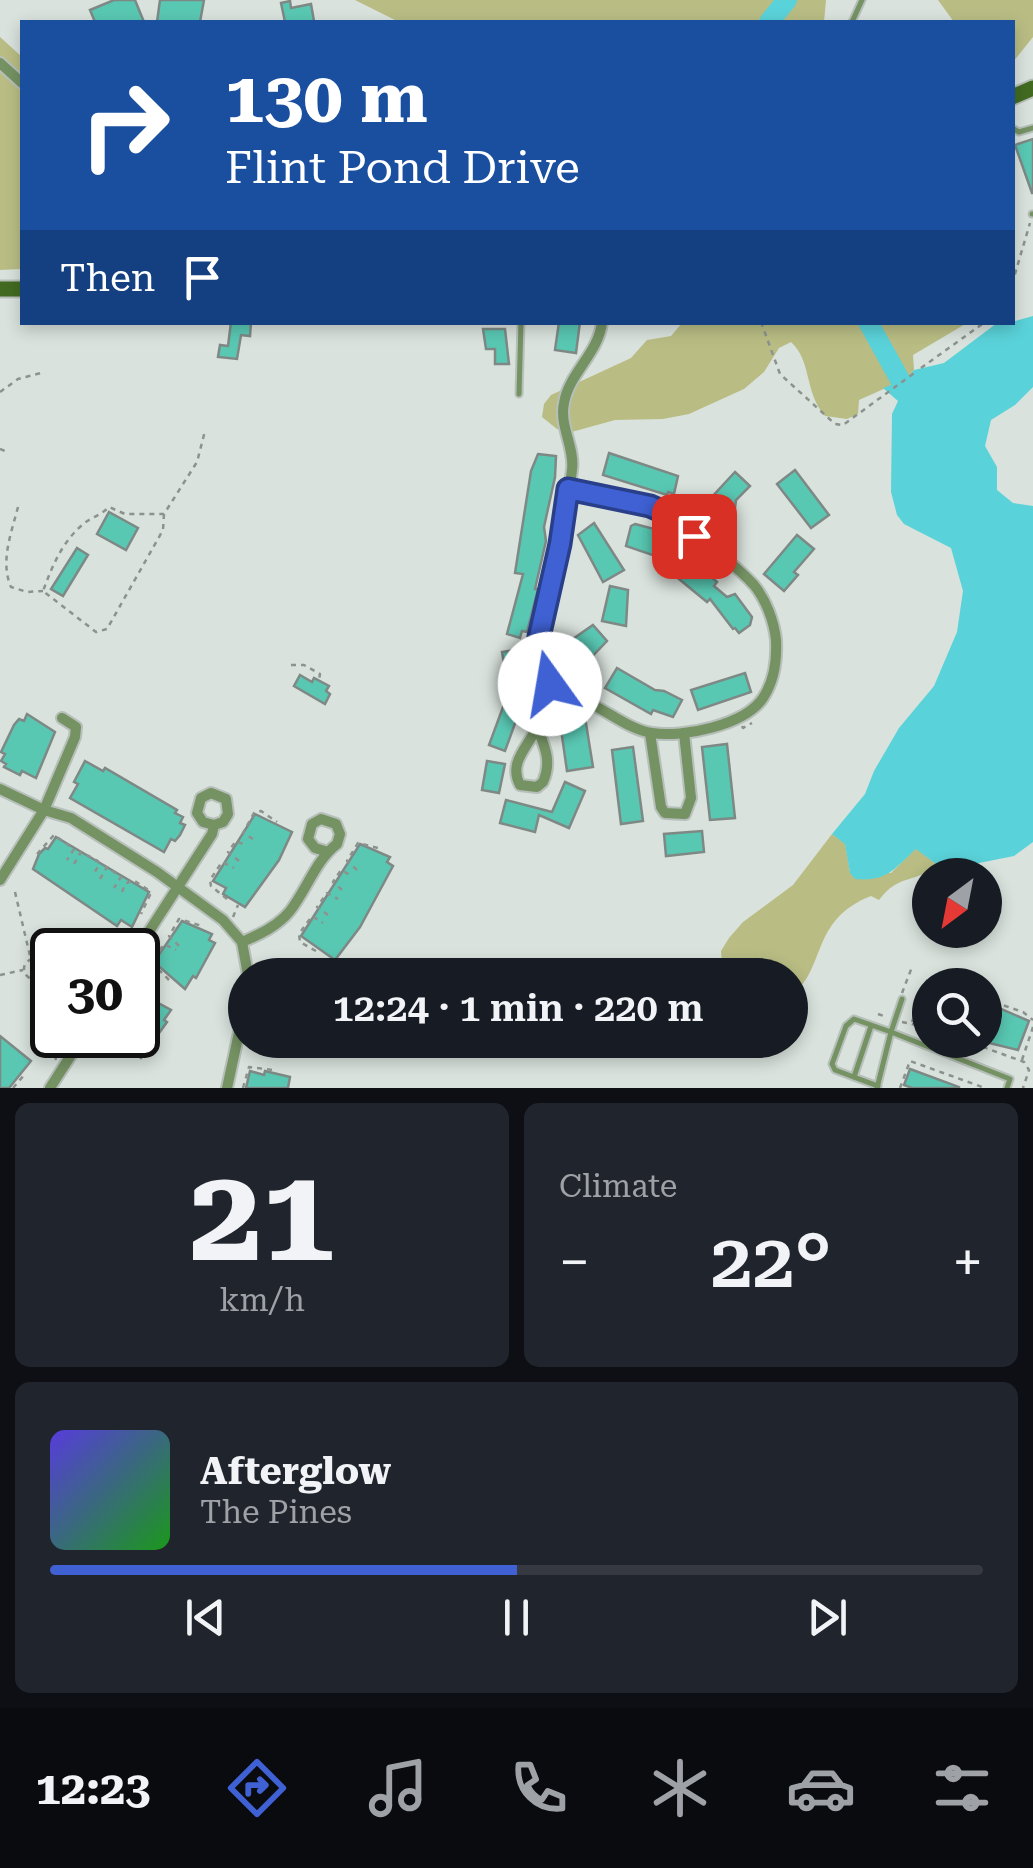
<!DOCTYPE html>
<meta charset="utf-8">
<style>
:root{--surface:#171b24;--page:#20242c;--text:#f1f3f6;--muted:#9ea1a6;--line:#363941;--accent:#3f61d3}
body{margin:0;font-family:"Roboto Serif",serif;background:var(--page);color:var(--text);height:100vh;display:flex;flex-direction:column;font-size:38px;white-space:nowrap}
*{box-sizing:border-box;margin:0}
p{font-size:32px;color:var(--muted)}
.icon{flex:none;width:55px;height:55px;fill:none;stroke:currentColor;stroke-width:2;stroke-linecap:round;stroke-linejoin:round}
.map{position:relative;height:1088px;overflow:hidden}
.panel{display:flex;flex-direction:column;gap:15px;padding:15px;background:#0d0f14;flex:1}
.panel>*{flex:none}
.guide{position:absolute;left:20px;top:20px;width:995px;height:305px;border-radius:0px;box-shadow:0 5px 15px #0003;background:#1a4fa0;color:#fff;overflow:hidden}
.needle{width:65px;rotate:212deg}
.buttons{position:absolute;left:912px;top:858px;display:grid;gap:20px}
.buttons a{display:grid;place-items:center;width:90px;height:90px;border-radius:50%;background:var(--surface);box-shadow:0 5px 15px #0003;font-size:50px}
.speed{position:absolute;left:30px;top:928px;display:flex;gap:20px;font-size:50px;font-weight:700;text-align:center}
.speed>*{display:grid;place-content:center;width:130px;height:130px;border-radius:50%;background:var(--surface);box-shadow:0 5px 15px #0003;line-height:1}
.speed .limit{border:5px solid #111;border-radius:15px;background:#fff;color:#111}
.pin{position:absolute;display:grid;place-items:center;width:85px;height:85px;color:#fff;margin:-42px;border-radius:20px;box-shadow:0 5px 15px #0006}
.me{position:absolute;width:110px;margin:-55px;rotate:347deg;stroke-linejoin:round;filter:drop-shadow(0 0 8px #0008)}
.turn{display:flex;align-items:center;gap:35px;height:210px;padding:0 40px;font-size:45px}
.turn .icon{width:130px;height:130px;stroke-width:2.5}
.turn b{display:block;font-size:70px;line-height:85px}
.then{display:flex;align-items:center;height:95px;padding:0 40px;background:#0003;gap:20px;font-size:38px}
.big{font-size:75px;font-weight:600;line-height:1.1}
.panel .tile{flex:1;display:flex;flex-direction:column;justify-content:center;gap:15px;min-width:0;padding:0 35px;border-radius:15px;background:var(--page)}
.panel .dial{align-items:center;gap:0}
.dial b{font-size:130px;line-height:1}
.song{display:flex;align-items:center;gap:30px}
.cover{width:120px;height:120px;border-radius:15px;background:linear-gradient(135deg,hsl(250 70% 55%),hsl(120 70% 35%))}
.played{height:10px;border-radius:5px;background:linear-gradient(90deg,var(--accent) 50%,var(--line) 50%)}
.keys{display:flex;justify-content:space-around;direction:ltr}
.heat{display:flex;justify-content:space-between;align-items:center;font-size:55px;direction:ltr}
.panel .tiles{flex:1;display:grid;gap:15px;grid-template-columns:1fr 1fr}
.tile:last-child{grid-column:span 2}
.trip{position:absolute;left:228px;top:958px;width:580px;height:100px;border-radius:50px;background:var(--surface);box-shadow:0 5px 15px #0003;font-weight:600;line-height:100px;text-align:center}
.tabs{display:flex;height:160px;justify-content:space-around;align-items:center;background:#090b0e;color:var(--muted)}
.tabs .icon{width:70px;height:70px}
.tabs .current{color:var(--accent)}
.tabs b{font-size:45px;color:var(--text)}
.map>svg:first-child{display:block}
.green{fill:#b9bd84}
.water{fill:#5ad2d9}
.lines{fill:none;stroke-linecap:round;stroke-linejoin:round}
.river{stroke:#5ad2d9;stroke-width:20}
.building{fill:#59c8b3;stroke:#7e8986;stroke-width:2.5}
.lane-casing{stroke:#b7bfba;stroke-width:9}
.street-casing{stroke:#b7bfba;stroke-width:14}
.secondary-casing{stroke:#b7bfba;stroke-width:19}
.path{stroke:#8c928e;stroke-width:2.5;stroke-dasharray:5 5;stroke-linecap:butt}
.lane{stroke:#759263;stroke-width:5}
.street{stroke:#759263;stroke-width:10}
.secondary{stroke:#426b21;stroke-width:15}
.route-casing{stroke:#293f89;stroke-width:25}
.route{stroke:#3f61d3;stroke-width:18}
</style>
<div class="map">
<svg width="1033" height="1088" viewBox="0 0 1033 1088">
<rect width="100%" height="100%" fill="#d9e2dc"/>
<g class="green">
<path d="M355,0h471l-2,22h-425z"/>
<path d="M938,0h95v37l-20,25 -1,-40h-58z"/>
<path d="M0,37l22,20 -1,212 -21,1z"/>
<path d="M682,323h285l-54,32 1,15 -8,9 -47,21 -1,14 -11,5 -22,-3c-21,-24 -13,-55 -34,-74l-12,6 -15,24 -20,17 -55,25 -26,5 -48,1 -47,13 -11,-4 -15,-12 2,-13 7,-9 80,-37 16,-18 24,-4z"/>
<path d="M832,834l13,9 5,29 41,1 25,-25 20,16c-20,21 -36,8 -57,36l-8,-4c-62,24 -44,75 -81,100v-21h-67l-2,-24 8,-13 14,-16 50,-37z"/>
</g>
<path class="water" d="M1033,316v71l-18,18 -24,15 -6,26 12,21v23l16,13 20,3v336l-19,14 -45,9 -33,-1 -20,-15c-22,20 -29,33 -61,30l-5,-6 -5,-29 -13,-10 33,-40 9,-23 25,-43 35,-42 23,-54 6,-41 -12,-43 -47,-24 -7,-9 -6,-23 1,-78 6,-13 -15,-13 23,-9 8,-9 30,-7 53,-40 15,-1z"/>
<g class="lines">
<g class="river">
<path d="M769,22l18,-22"/>
<path d="M868,322l46,83"/>
</g>
</g>
<g class="building">
<path d="M114,0h21l9,22h-49l-5,-12z"/>
<path d="M160,0h44l-4,22h-43z"/>
<path d="M290,1l1,7 20,-4 3,17 -29,1 -4,-19z"/>
<path d="M1033,139v54h-1l-17,-48z"/>
<path d="M231,322h20l-1,14 -9,-1 -4,24 -19,-2 2,-12 8,1z"/>
<path d="M559,322h21l-4,31 -21,-3z"/>
<path d="M483,329h22l4,35h-14v-15h-9z"/>
<path d="M609,453l69,23 -4,18 -6,-2 -1,3 -64,-20z"/>
<path d="M538,454l18,2 -1,21 -11,50 2,14 -11,48h3l-11,43 -5,-1 -2,7 -13,-4 16,-60 -8,-1 16,-102z"/>
<path d="M795,470l34,45 -18,13 -34,-44z"/>
<path d="M735,472l15,14 -14,14 -1,8 -21,22 -17,-17z"/>
<path d="M109,512l29,16 -12,22 -29,-16z"/>
<path d="M594,523l30,47 -21,12 -25,-47z"/>
<path d="M635,524l27,7 -2,4 7,2 -6,21 -35,-12 5,-20z"/>
<path d="M797,535l17,14 -20,23 4,3 -14,16 -20,-17z"/>
<path d="M77,548l11,7 -25,41 -12,-7z"/>
<path d="M677,548l40,34 -3,4 13,11 8,-3 17,23 -2,8 -11,8 -4,-5 -2,1 -23,-30 -3,3 -45,-37z"/>
<path d="M610,586l18,4 -2,36 -24,-5z"/>
<path d="M593,625l14,16 -24,25 -5,-5 -16,10 -11,-13 3,-6z"/>
<path d="M521,649l2,34 -15,3 -6,-34z"/>
<path d="M617,668l38,22 9,1 18,9 -9,17 -20,-7 -2,4 -46,-26z"/>
<path d="M745,673l6,19 -53,18 -7,-20z"/>
<path d="M300,675l12,7 2,-4 15,8 -3,5 4,3 -5,10 -31,-18z"/>
<path d="M506,699l16,5 -17,47 -16,-6z"/>
<path d="M584,711l9,56 -26,4 -8,-56z"/>
<path d="M27,714l28,18 -19,46 -14,-7 -2,4 -16,-8 2,-3 -5,-3 4,-7 -4,-2 13,-27 5,-6 5,2z"/>
<path d="M727,744l8,74 -25,2 -8,-73z"/>
<path d="M633,747l10,74 -22,3 -9,-74z"/>
<path d="M85,761l18,10 2,-3 72,42 -2,3 8,4 -3,6 5,2 -5,10 -5,6 -4,-2 -7,13 -94,-54 8,-14 -4,-2z"/>
<path d="M487,761l18,3 -6,29 -17,-3z"/>
<path d="M565,782l20,9 -16,37 -30,-13 -4,17 -35,-9 6,-23 46,12z"/>
<path d="M255,814l37,18 -13,28 -34,47 -22,-13 3,-6 -13,-7z"/>
<path d="M702,831l2,21 -38,4 -2,-22z"/>
<path d="M56,837l93,55 -17,35 -11,-7 -4,6 -84,-57 6,-15 6,-6 3,1z"/>
<path d="M360,844l30,13 -3,5 6,4 -33,61 -25,33 -34,-24z"/>
<path d="M182,921l30,13 -3,6 6,3 -19,35 -3,-2 -8,13 -31,-27z"/>
<path d="M138,992l33,18 -7,10 3,2 -26,36 -30,-23h27z"/>
<path d="M985,1002l44,19 -11,29 -33,-8z"/>
<path d="M0,1036l31,25 -22,27h-9z"/>
<path d="M910,1069l49,18v1h-47l-8,-3z"/>
<path d="M250,1071l14,4 1,-4 25,6 -2,11h-42z"/>
</g>
<g class="lines">
<g class="lane-casing">
<g id="lane">
<path d="M852,22l10,-22"/>
<path d="M1012,128l7,4 14,-4"/>
<path d="M1032,214h1"/>
<path d="M519,394l2,-72"/>
<path d="M854,1077l17,-51"/>
<path d="M878,1086l-43,-16 -3,-6 14,-38 8,-7 37,13 11,-33"/>
<path d="M877,1088l14,-56 119,47 -3,9"/>
</g>
</g>
<g class="street-casing">
<g id="street">
<path d="M0,63l22,20"/>
<path d="M568,489l82,17 16,7c28,23 63,45 88,72 12,15 20,36 22,55 1,20 -1,40 -13,58 -18,27 -80,40 -111,35 -21,-3 -42,-20 -61,-29 -24,-10 -50,-19 -52,-48 -3,-22 7,-45 11,-67 9,-39 17,-79 22,-119 3,-23 -13,-44 -8,-67 5,-30 35,-50 38,-81"/>
<path d="M537,727c8,20 15,35 6,55l-6,5 -17,-2c-13,-24 11,-40 18,-61 4,-14 5,-27 12,-40"/>
<path d="M650,733l11,74 4,6 20,1 6,-16 -7,-65"/>
<path d="M0,789l44,21 27,8 86,54 66,48 19,22 6,33"/>
<path d="M0,880l44,-70 31,-73 1,-10 -14,-9"/>
<path d="M242,942c17,-7 36,-16 48,-31 17,-22 26,-51 47,-67l3,-10 -4,-10 -15,-5 -9,5 -4,15 7,9 10,3"/>
<path d="M137,950l75,-116 2,-9 9,-3 5,-8 -2,-15 -15,-6 -10,5 -4,15 6,9 11,3"/>
<path d="M50,1088l34,-53"/>
<path d="M227,1088l18,-83"/>
</g>
</g>
<g class="secondary-casing">
<g id="secondary">
<path d="M1012,97l21,-9"/>
<path d="M0,289h22"/>
</g>
</g>
<g class="path">
<path d="M1012,284l18,-61"/>
<path d="M761,322l19,52 55,50 8,1 74,-54"/>
<path d="M921,368l64,-46"/>
<path d="M0,392l18,-13 23,-6"/>
<path d="M0,449l7,3"/>
<path d="M18,507c-7,27 -18,55 -7,80l16,5 16,-1"/>
<path d="M164,514l-1,16 -56,99 -11,3 -53,-41c9,-24 18,-47 38,-65 8,-8 19,-10 28,-19l16,7h39l33,-52 8,-31"/>
<path d="M291,665h13l16,9 -1,6"/>
<path d="M742,726l1,2 9,-5"/>
<path d="M253,839l-10,-6 11,-20 7,-2 16,11"/>
<path d="M37,854l17,-19 20,14 -7,11"/>
<path d="M239,861l-11,-9 8,-11 11,5"/>
<path d="M74,864l7,-12 17,9 1,4 -6,10"/>
<path d="M357,870l-10,-9 11,-18 20,5"/>
<path d="M100,879l7,-12 14,10 -7,11"/>
<path d="M342,890l-9,-8 8,-12 9,5"/>
<path d="M15,892l16,68"/>
<path d="M122,892l3,-8 8,-4 14,9 3,6 -9,19"/>
<path d="M227,899l-16,-13 -1,-6 12,-18 12,6"/>
<path d="M328,915l-11,-8 10,-14 11,6"/>
<path d="M233,917l5,-12"/>
<path d="M179,946l-10,-10 10,-17 23,7"/>
<path d="M316,951l-16,-9 -1,-8 13,-18 11,7"/>
<circle cx="34" cy="969" r="10"/>
<path d="M259,972l31,-2 24,5"/>
<path d="M0,975l23,-5"/>
<path d="M36,979l20,81"/>
<path d="M169,980l-18,-18 13,-18 12,6"/>
<path d="M138,989l18,9"/>
<path d="M902,993l10,-26"/>
<path d="M985,999l38,13 10,8"/>
<path d="M878,1014l9,3"/>
<path d="M902,1022l28,6"/>
<path d="M912,1022l16,-44 19,7"/>
<path d="M107,1035l14,15 4,-1"/>
<path d="M257,1040l15,6"/>
<path d="M964,1040l60,22 5,8 -6,18"/>
<path d="M947,1048l3,-8"/>
<path d="M1022,1060l11,-33"/>
<path d="M13,1088l12,-14"/>
<path d="M243,1088l6,-21 24,3"/>
<path d="M900,1088l10,-27 75,27"/>
</g>
<use href="#lane" class="lane"/>
<use href="#street" class="street"/>
<use href="#secondary" class="secondary"/>
</g>
<g class="lines">
<g class="route-casing">
<path id="route" d="M550,684l-11,-25v-22l21,-93 8,-55 82,17 16,7 28,23"/>
</g>
<use href="#route" class="route"/>
</g>
</svg>
<div class="buttons">
<a><svg class="needle" viewBox="-14 -14 28 28"><path d="M0-13l5 13h-10z" fill="#e53935"/><path d="M0 13l5-13h-10z" fill="#9ea1a6"/></svg></a>
<a><svg class="icon" aria-label="search" viewBox="0 0 24 24"><circle cx="10" cy="10" r="6"/><path d="M15 15l6 6"/></svg></a>
</div>
<div class="speed"><div class="limit">30</div></div>
<div class="pin" style="left:694px;top:536px;background:#d93025"><svg class="icon" aria-label="arrive" viewBox="0 0 24 24"><path d="M6 21V4h12l-3 4 3 4H6"/></svg></div>
<svg class="me" style="left:550px;top:684px" viewBox="-20 -20 40 40"><circle r="19" fill="#fff"/><path d="M0-13L10 11 0 6-10 11z" fill="#3f61d3"/></svg>
<div class="trip">12:24 · 1 min · 220 m</div>
<div class="guide">
<div class="turn"><svg class="icon" aria-label="right" viewBox="0 0 24 24"><path d="M7 20v-9h11M14 6l5 5-5 5"/></svg><div><b>130 m</b>Flint Pond Drive</div></div>
<div class="then">Then<svg class="icon" aria-label="arrive" viewBox="0 0 24 24"><path d="M6 21V4h12l-3 4 3 4H6"/></svg></div>
</div>
</div>
<section class="panel">
<div class="tiles">
<div class="tile dial"><b>21</b><p>km/h</p></div>
<div class="tile"><p>Climate</p>
<div class="heat"><a>−</a><b class="big">22°</b><a>+</a></div>
</div>
<div class="tile">
<div class="song"><i class="cover"></i><div><b>Afterglow</b><p>The Pines</p></div></div>
<div class="played"></div>
<div class="keys"><svg class="icon" aria-label="previous" viewBox="0 0 24 24"><path d="M18 5L8 12l10 7zM5 5v14"/></svg><svg class="icon" aria-label="pause" viewBox="0 0 24 24"><path d="M8 5v14M16 5v14"/></svg><svg class="icon" aria-label="next" viewBox="0 0 24 24"><path d="M6 5l10 7-10 7zM19 5v14"/></svg></div>
</div>
</div>
</section>
<nav class="tabs">
<b>12:23</b>
<svg class="icon current" aria-label="directions" viewBox="0 0 24 24"><path d="M12 3l9 9-9 9-9-9zM9 14v-3h6M13 9l2 2-2 2"/></svg>
<svg class="icon" aria-label="music" viewBox="0 0 24 24"><path d="M9 18V5l10-2v13"/><circle cx="6" cy="18" r="3"/><circle cx="16" cy="16" r="3"/></svg>
<svg class="icon" aria-label="phone" viewBox="0 0 24 24"><path d="M5 4h4l2 5-3 2q2 4 5 5l2-3 5 2v4C11 20 4 13 5 4z"/></svg>
<svg class="icon" aria-label="climate" viewBox="0 0 24 24"><path d="M12 3v18M4 7l16 10M4 17L20 7"/></svg>
<svg class="icon" aria-label="car" viewBox="0 0 24 24"><path d="M5 17H2v-5l4-1 3-4h7l3 4 3 1v5h-3M9 17h6M6 11h13"/><circle cx="7" cy="17" r="2"/><circle cx="17" cy="17" r="2"/></svg>
<svg class="icon" aria-label="filters" viewBox="0 0 24 24"><path d="M4 7h16M4 17h16"/><circle cx="9" cy="7" r="2"/><circle cx="15" cy="17" r="2"/></svg>
</nav>
